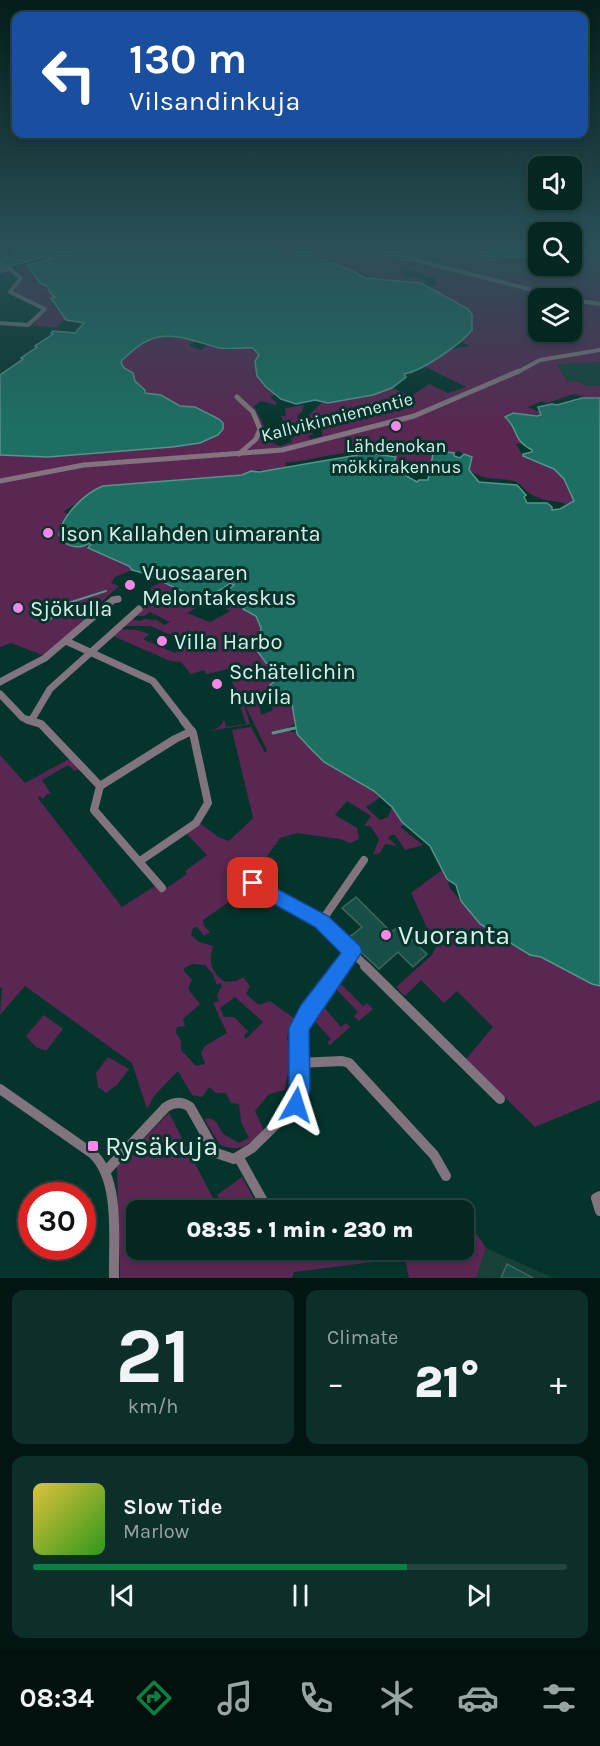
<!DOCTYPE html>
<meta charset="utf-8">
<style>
:root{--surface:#042722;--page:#0d2f2a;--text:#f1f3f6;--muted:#97a5a5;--line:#254440;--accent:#0b8043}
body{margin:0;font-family:Karla,sans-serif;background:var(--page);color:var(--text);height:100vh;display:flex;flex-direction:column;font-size:22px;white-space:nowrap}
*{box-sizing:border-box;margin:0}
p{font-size:20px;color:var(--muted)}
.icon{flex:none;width:33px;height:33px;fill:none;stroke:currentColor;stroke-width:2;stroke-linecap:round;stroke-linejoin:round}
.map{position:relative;height:1278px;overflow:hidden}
.sheet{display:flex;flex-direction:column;gap:12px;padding:12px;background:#021513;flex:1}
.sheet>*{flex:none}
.top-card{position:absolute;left:12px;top:12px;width:576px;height:126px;border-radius:12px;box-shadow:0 3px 9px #0003,0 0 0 2px var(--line);background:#1a4fa0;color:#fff;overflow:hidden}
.controls{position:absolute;left:528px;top:156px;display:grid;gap:12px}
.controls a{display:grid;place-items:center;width:54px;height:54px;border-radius:12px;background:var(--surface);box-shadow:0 3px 9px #0003,0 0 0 2px var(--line);font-size:30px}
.speed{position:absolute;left:18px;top:1182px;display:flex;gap:12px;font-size:30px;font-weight:700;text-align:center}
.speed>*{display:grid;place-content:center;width:78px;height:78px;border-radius:50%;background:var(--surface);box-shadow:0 3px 9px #0003,0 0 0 2px var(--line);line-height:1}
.speed .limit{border:9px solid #d22;background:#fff;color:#111}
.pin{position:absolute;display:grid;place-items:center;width:51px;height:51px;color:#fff;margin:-26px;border-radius:12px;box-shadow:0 3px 9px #0006}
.me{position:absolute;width:66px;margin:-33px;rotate:6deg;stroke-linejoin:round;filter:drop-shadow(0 0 4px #0008)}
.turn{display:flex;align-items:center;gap:21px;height:126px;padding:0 18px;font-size:27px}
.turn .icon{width:78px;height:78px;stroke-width:2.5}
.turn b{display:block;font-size:42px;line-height:51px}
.big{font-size:45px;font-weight:800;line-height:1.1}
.sheet .widget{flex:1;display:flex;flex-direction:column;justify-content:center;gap:9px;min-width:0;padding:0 21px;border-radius:12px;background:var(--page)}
.sheet .dial{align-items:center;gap:0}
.dial b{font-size:78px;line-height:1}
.song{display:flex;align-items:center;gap:18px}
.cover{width:72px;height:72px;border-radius:9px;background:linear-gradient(135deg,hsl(50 70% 55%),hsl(110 70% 35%))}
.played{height:6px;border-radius:3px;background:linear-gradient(90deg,var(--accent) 70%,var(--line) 70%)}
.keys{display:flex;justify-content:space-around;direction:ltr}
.heat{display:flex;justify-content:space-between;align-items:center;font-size:33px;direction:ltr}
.sheet .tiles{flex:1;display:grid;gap:12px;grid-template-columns:1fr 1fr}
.widget:last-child{grid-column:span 2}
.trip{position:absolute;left:126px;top:1200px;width:348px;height:60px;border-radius:12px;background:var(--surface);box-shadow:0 3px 9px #0003,0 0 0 2px var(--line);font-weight:800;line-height:60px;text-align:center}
.tab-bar{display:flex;height:96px;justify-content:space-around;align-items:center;background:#02100e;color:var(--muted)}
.tab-bar .icon{width:42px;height:42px}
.tab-bar .active{color:var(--accent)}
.tab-bar b{font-size:27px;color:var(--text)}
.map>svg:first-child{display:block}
.built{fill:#174039}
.green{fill:#5a2752;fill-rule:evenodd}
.water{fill:#1d6f63;stroke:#55958c;stroke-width:1.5}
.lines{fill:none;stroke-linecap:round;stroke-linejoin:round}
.stream-far1{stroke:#55958c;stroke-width:2}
.stream{stroke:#55958c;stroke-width:3}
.ferry{stroke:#61f2da;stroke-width:1.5;stroke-dasharray:4.5 4;stroke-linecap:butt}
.building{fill:#174f46;stroke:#3d675f;stroke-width:1.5}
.minor-far4{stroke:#81747e;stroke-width:4}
.minor-far3{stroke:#81747e;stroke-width:5}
.minor-far2{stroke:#81747e;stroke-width:7}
.minor-far1{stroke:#81747e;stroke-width:8}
.minor{stroke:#81747e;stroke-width:10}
.route{fill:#1a73e8;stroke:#114b97;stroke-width:1.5}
.poi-dot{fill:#fa87e7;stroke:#05342d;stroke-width:2}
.labels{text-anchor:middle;stroke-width:6;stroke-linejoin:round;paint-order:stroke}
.far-street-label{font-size:18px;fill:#d9efea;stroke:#05342d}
.far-poi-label{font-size:18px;fill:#d9efea;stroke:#05342d}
.poi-label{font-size:22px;fill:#d9efea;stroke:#05342d;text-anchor:start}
.near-poi-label{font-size:27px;fill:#d9efea;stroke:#05342d;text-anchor:start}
</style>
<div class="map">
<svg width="600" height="1278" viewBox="0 0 600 1278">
<rect width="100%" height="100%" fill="#05342d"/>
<g class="built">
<path d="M600,362v24h-16l-3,-4 -14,-1 -10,-18z"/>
<path d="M486,1248l67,30h-77z"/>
</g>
<g class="green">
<path d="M335,250h181l12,6 -10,4 5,3 15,1v2h34v-15l16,-1 1,4 11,-2v110l-43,2 10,17 14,1 3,4h16v16l-26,-8 -27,9 -5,-2 -14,6 12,5 1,3 -19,-1 3,29 -9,1 7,12 31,13 10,10 11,22 -6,4c-12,-5 -28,-3 -40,-12 -5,-4 -9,-10 -15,-12 -17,-4 -28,1 -45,-11l3,-13 -15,-6 -3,5 -25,13 -1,3c-14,5 -21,0 -34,-6l3,-7 -3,-4 -8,-1 -2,-4c-34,-1 -66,9 -99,13l2,4c-13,4 -25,2 -36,4 -3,1 -6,3 -9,4l-139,11 -40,26 6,2 -2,3 4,29h15l43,20 3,4 -17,7 -4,6 8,3 -30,27 4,2 -48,41 -34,-13 -11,4v-192l48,2 103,-8 28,-43c-17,-14 -41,-7 -46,-33l-9,-5 -3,-5 1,-3c8,-5 8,-7 13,-13 17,-16 45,-8 64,-6l-11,4 12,5 9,-6c10,4 23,10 31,3l13,1 9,6 14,40 -6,3 7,6 -1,2 -15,-4 -7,5 10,20 2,14 14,6 12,-4 -11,-26h5l-1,-8 19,-3 -2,7 -5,4 4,5v6l13,7 -6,2 3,3 11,-3 -1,-11 3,-2 -4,-7 -7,2v3l-5,-1 -1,-3 14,-14 42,-6 29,-9 19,8 18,-12 19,9 18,-6 -42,-21 27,-17 19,-3 -9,-4 11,-12v-11l-23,-22 -12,-3 -9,-7 9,-2 -1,-6 -25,-10 -6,1 -4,6 24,4 -1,3 -48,-3 -5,-1 -1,-4c-20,-3 -37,-13 -58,-19l-2,-3 12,2zM538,298h34v13h4l2,6 -2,4 -4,2v9h-34v-8l-11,-2 1,-3 -4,-2 14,-2z"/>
<path d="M28,267l27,30 -4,1 16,22 -5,1 -5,7 -25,-3 15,-17 -34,-16 11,-17 -7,-6z"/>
<path d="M162,582l68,1 -20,17 -23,13 23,9 21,-11 -10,-5 2,-4 20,7 13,-11 42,87 -31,4 -2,5 1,5 -7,2 2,14 12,-5 -4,-15c20,-3 27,11 25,29l-5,4 2,4 16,-1 31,40 36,20 7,6 -15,10 14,13 8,-3 4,-10 24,17 -17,2 24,19 -18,5 -10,-15h-4l-3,3 9,8 -12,-2 -5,9 -7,2 6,-16 -9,-13h-6l7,-10 -24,-15 -12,14 22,13 2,11 -9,4 -10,-4 -43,-6 -17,5 -41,57 -36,25 1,6 6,6 -6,4 -7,-9 -4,1 -2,7 8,7 14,4c-5,16 -2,26 12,36l11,-1 7,-4 7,9 -4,8 13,11 11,-4 25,18 -8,19 4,17 -6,35 -16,4 -14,17 9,20c-17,14 -21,22 -44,14l-16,-26c16,-2 12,9 21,16 4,3 9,5 14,8l10,-5 -8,-16 -2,-18 -8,-1 -5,-10h-10l-7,-6 -7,10 -10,-2 -14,-24 -24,25 -7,13 -15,-46 -107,-77 -25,29 2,-27 -2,-1v-232l25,28 44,-24 10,10 -4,2 -7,-6 -26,15 9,14h-4l-4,5 -3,-3 -2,2 84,109 33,-21 12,2 20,-14 -2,-3 22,-16 -20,-21 14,-10 17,13 11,4 24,-23 -21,-88 19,-3 14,26 2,-3 -20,-41 -3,-14h-3l9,29 -52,9c10,-2 23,-2 26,-14l2,8 20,-3 -18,-55 -21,5 -3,-4 -13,4 -10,-12 -11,-1 -57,-25 7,-7 18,1 11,4 -6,5 32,14 13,-11 -38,-16h-27l8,-7 9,2 4,-2 13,1 7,5 6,-3 -20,-10 -6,4h-9l22,-23 -7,-3 1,-3zM192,964l13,1 8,9 4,11 3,-2 2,3 -5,9 2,6 -6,2 14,30 -22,13 -4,7 4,11 -9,2 -15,-16v-9l-5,-8 1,-6 8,-1 -2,-7 17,-15 -12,-15 4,-9 -8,-9v-3zM235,997l28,25 -17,17 -2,-3 4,-5 -14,-14h-10l-4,-9z"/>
<path d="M442,870l8,11 -2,2 2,5 30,36 19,14 31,17 11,2 47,25 12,4v114l-65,27 -69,-68 27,-32 -36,-36 -13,12 -23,-23 -16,16 -9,-9 36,-32 4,-8 -25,-54z"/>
<path d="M340,983l23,23 4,-3 6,6 -14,12 -5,-5 4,-4 -23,-24z"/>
<path d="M323,1006l18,21 5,-4 4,4 -20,18 -3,-2 4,-4 -18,-20z"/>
<path d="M44,1015l19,14 -17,22 -10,-4 -10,-11z"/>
<path d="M108,1057l21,12 -12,16 -11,8 -8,-6 -2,-14z"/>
<path d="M169,1113l50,97h-83v40h104l4,7 31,-7h189v-35l22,33 -10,30h-67l-4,-20 -111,14 -2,6h-172l-3,-112z"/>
<path d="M242,1177l18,33h-35l-8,-15z"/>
</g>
<g class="water">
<path d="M13,250h48l2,3 4,-3h210l-1,6 11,2 11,-3 1,-5h9l4,6 39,14 14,8 56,5 47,26 4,5v16c-12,15 -50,41 -68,44l2,3 -14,11 -19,7 -45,8 -13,-3 -19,4 -15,-5 -15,-12 -9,-11 -2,-15 4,-6 -6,-7c-11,-1 -22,2 -33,0 -22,-5 -50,-19 -73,-7 -10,4 -16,12 -25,19l-1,3 3,5 9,5 2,8 10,9v3l16,2 19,11 15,1 24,12 4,4v6l-5,6 -18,8 -28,4 -124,10 -48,-2v-80l23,-16 -2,-1 16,-11 -2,-1 18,-12 -2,-1 2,-2 22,2 9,-10 -18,-3 -15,-22 4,-1 -5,-4 -3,-7 -6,-2 -14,-19 21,-5 -3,-3 -45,11v-9l17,-5z"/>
<path d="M467,250h71v5l-46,3z"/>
<path d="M582,398h18v588l-8,-2 -51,-27 -11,-2 -50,-31 -19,-23 -5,-16 -9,-6 -17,-33 -28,-24 -10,-15 -18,-16 -50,-29 -14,-14 -13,-14 -5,-30 -7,-8 -14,-5 -1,-6 12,-10v-3l-16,-9 -8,-11 3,-24 -5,-12 -13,-7 4,-4c-10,0 -17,-1 -22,-12l9,-8 -4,-2c-36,31 -61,-6 -98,-13l-3,-4 -41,-18 5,-7c-11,9 -27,8 -34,-6 3,-20 26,-42 44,-49l139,-11 9,-4 8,1 110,-19 27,4 -3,8 6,10h6l12,7 2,-2h9l5,-26 5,-3 16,2v3l6,2 4,-4 8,3 -3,13 10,12 38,3 9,10 -2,2 3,6h20l5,4v3l8,-1 14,-8 -10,-22 -10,-10 -31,-13v-2l9,-2v-2c-21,-11 -12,-20 -27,-33l8,-4 24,3 4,-1 -3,-8 14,-3 5,1z"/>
</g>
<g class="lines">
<path class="stream-far1" d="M46,623l22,-20 38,-12"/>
<path class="stream" d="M273,733l22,-5"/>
<path class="ferry" d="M48,259l38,-9"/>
</g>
<g class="building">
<path d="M356,897l35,35 7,-5 29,27 -14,13 -15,-15 -19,17 -32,-30 15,-12 -20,-19z"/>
<path d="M507,1264l26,14h-32z"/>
</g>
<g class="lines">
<g class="minor-far4">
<path d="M376,250l188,48"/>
<path d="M0,271l10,-2 11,9 -11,14 35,17 -17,16 -28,-2"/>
<path d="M572,300l28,4"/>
<path d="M516,373l24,-13 60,-10"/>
</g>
<g class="minor-far3">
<path d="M237,397l16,15 7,17 -4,10 -17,15"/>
<path d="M0,481l84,-16 198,-15 132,-34 105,-45"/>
</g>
<g class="minor-far2">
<path d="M66,641l87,40 31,40"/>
<path d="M0,682l45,-24 68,-58 5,-1"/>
<path d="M0,694l23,24 10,3"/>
<path d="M31,721l19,-32 89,-80"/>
</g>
<g class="minor-far1">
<path d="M28,720l13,4 59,62 -6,24 68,78"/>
<path d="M100,786l75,-47 17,-8"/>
<path d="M140,861l56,-38 12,-20 -15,-70 -10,-13"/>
<path d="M253,883l68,39 46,45"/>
<path d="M321,922l43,-62"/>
<path d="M341,967l12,-15"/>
</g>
<g class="minor">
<path d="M365,966l135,133"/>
<path d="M298,1063l44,-2 7,2 85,92 12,21"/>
<path d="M0,1089l93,65c28,27 20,87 21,124"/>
<path d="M239,1158l29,52"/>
<path d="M106,1171l60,-64c8,-5 16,-6 24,0l26,46 18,6 18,-11 44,-43 3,-16v-61l9,-16 35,-46"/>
<path d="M600,1196l-4,2 4,13"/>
</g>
</g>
<linearGradient id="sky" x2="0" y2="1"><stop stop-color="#031d19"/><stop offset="0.58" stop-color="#2a5057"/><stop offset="1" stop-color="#2a5057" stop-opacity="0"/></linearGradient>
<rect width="600" height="429" fill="url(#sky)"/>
<path class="route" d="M253,876l75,40 32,30 2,6 -53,78 1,59 -6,24 -8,3 -7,-3 -3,-8 3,-16v-61l12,-23 40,-52 -26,-26 -68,-38 -3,-6 3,-5z"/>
<g class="poi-dot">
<circle cx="396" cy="426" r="6"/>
<circle cx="48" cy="533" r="6"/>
<circle cx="130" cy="585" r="6"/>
<circle cx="18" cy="608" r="6"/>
<circle cx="162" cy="641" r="6"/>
<circle cx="217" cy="684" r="6"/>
<circle cx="386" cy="935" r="6"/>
<rect x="87" y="1140" width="12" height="12" rx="3"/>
</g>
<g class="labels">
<g class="far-street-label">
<text transform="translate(337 417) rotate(-14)" y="6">Kallvikinniementie</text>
</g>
<g class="far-poi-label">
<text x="396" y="452">Lähdenokan<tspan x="396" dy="21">mökkirakennus</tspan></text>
</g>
<g class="poi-label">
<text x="60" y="541">Ison Kallahden uimaranta</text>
<text x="142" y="580">Vuosaaren<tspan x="142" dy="25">Melontakeskus</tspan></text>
<text x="30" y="616">Sjökulla</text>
<text x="174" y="649">Villa Harbo</text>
<text x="229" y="679">Schätelichin<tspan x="229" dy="25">huvila</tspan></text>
</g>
<g class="near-poi-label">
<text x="398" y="944">Vuoranta</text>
<text x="105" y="1155">Rysäkuja</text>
</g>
</g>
</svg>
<div class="controls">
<a><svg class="icon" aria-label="sound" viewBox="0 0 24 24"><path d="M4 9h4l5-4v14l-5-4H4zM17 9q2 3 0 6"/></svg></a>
<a><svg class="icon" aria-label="search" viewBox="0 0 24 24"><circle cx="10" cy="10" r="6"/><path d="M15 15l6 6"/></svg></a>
<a><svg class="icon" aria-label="layers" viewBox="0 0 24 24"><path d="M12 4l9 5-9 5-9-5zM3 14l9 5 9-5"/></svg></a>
</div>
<div class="speed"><div class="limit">30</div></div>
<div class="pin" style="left:253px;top:883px;background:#d93025"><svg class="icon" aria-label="arrive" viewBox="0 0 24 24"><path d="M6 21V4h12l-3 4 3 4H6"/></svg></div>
<svg class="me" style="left:296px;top:1105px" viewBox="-20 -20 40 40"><path d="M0-17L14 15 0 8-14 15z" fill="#1a73e8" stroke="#fff" stroke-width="4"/></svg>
<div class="trip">08:35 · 1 min · 230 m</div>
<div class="top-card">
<div class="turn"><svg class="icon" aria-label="left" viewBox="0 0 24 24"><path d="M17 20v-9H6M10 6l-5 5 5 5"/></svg><div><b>130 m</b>Vilsandinkuja</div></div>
</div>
</div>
<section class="sheet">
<div class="tiles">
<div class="widget dial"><b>21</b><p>km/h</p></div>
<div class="widget"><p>Climate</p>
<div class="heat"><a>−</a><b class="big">21°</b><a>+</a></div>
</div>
<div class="widget">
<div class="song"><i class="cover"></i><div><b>Slow Tide</b><p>Marlow</p></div></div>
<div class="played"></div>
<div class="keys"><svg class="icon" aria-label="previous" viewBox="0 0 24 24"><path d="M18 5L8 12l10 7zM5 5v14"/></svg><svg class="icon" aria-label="pause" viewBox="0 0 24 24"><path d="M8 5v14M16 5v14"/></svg><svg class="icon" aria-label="next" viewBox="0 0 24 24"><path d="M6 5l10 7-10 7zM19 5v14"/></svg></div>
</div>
</div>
</section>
<nav class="tab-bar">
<b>08:34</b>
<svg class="icon active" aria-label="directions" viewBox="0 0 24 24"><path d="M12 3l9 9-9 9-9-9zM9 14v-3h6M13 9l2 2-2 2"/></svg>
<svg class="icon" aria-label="music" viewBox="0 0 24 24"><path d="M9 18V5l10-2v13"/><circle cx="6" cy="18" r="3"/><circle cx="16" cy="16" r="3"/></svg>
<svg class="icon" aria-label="phone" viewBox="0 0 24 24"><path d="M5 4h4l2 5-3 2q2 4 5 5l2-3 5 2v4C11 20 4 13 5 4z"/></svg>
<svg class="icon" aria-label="climate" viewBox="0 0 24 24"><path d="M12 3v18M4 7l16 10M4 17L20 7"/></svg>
<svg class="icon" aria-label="car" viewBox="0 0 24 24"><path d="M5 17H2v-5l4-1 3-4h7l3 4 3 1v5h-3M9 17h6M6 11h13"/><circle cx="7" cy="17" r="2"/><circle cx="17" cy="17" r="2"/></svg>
<svg class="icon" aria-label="filters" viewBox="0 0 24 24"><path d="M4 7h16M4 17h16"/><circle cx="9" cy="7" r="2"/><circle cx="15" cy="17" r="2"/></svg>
</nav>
